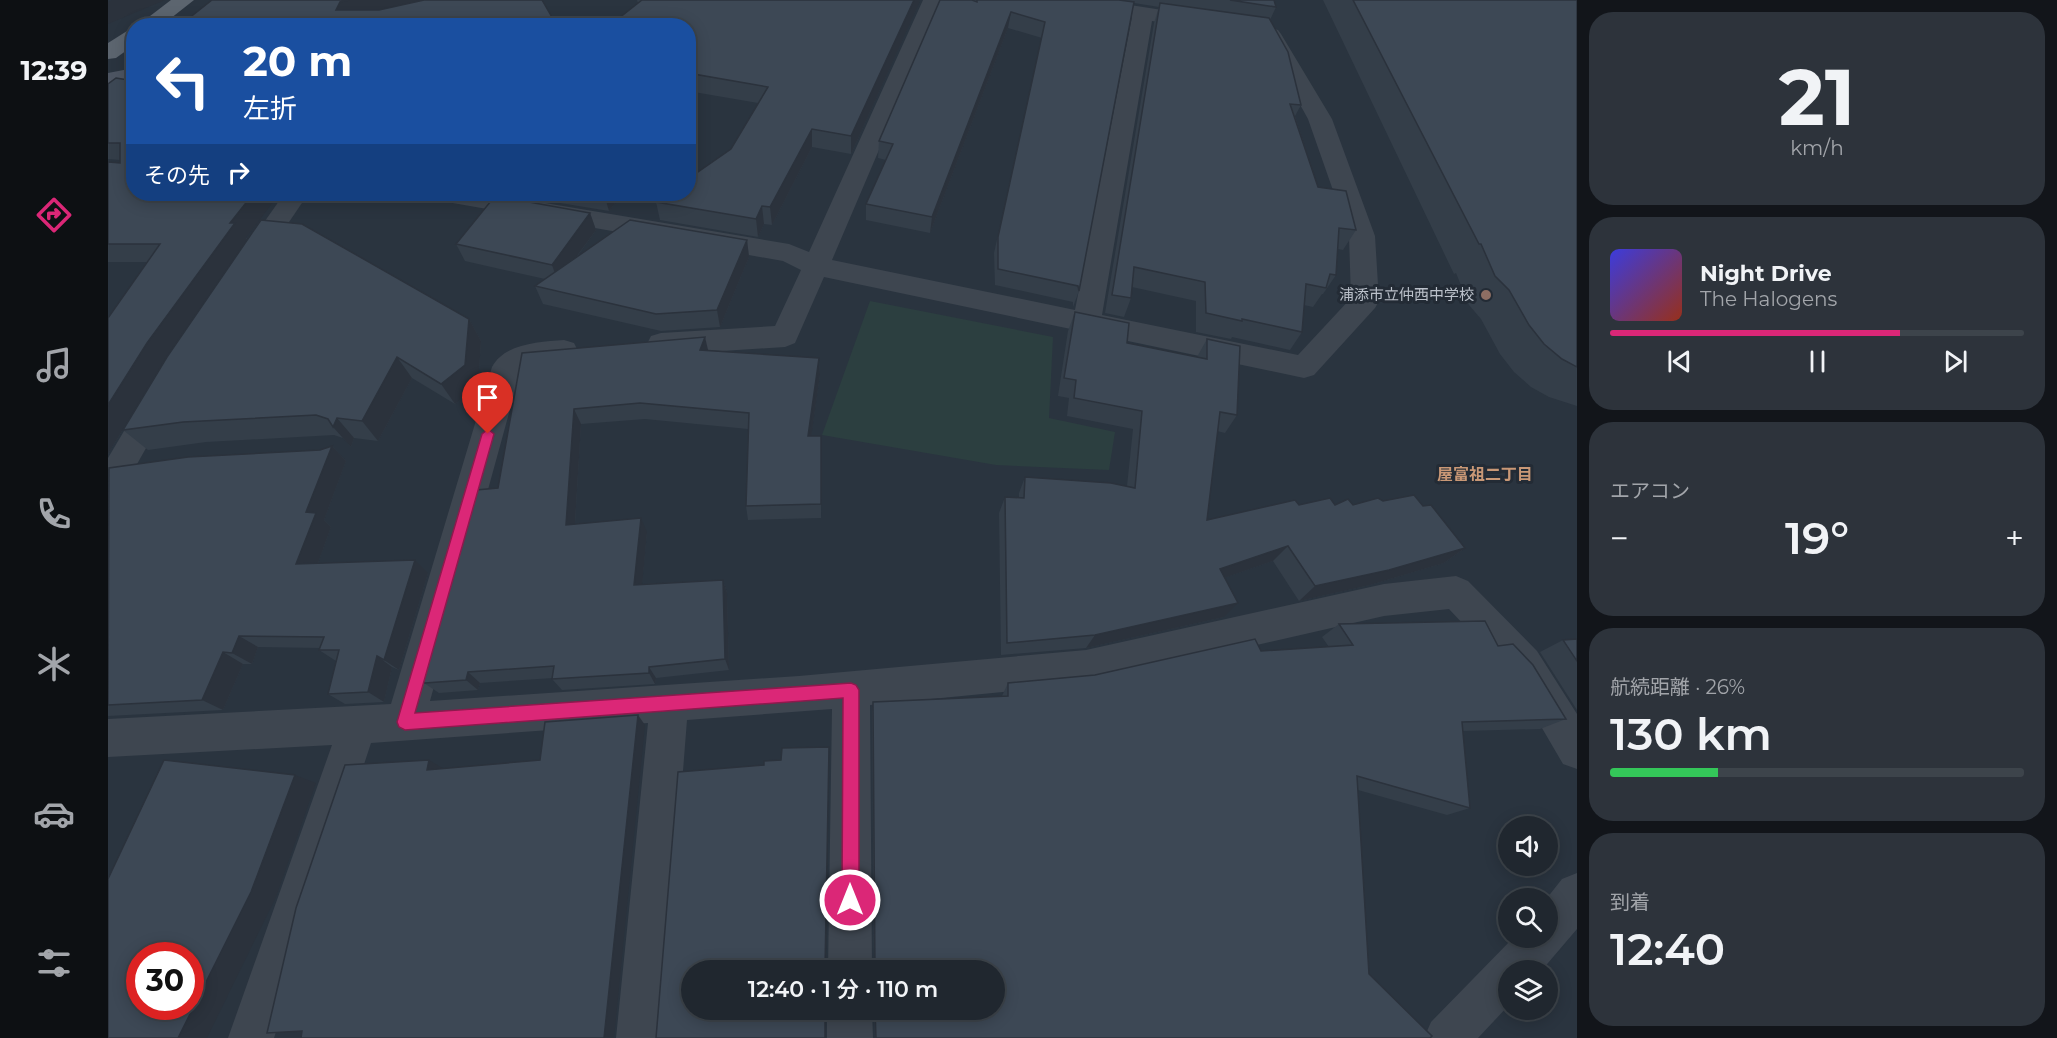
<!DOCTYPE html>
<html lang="ja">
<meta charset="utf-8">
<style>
:root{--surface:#20272f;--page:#2d333b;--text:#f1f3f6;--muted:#a2a5aa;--line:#3d444b;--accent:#db2777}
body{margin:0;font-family:Montserrat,"Noto Sans JP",sans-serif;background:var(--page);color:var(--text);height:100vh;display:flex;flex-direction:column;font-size:22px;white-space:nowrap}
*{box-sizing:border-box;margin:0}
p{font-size:20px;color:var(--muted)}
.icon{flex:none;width:33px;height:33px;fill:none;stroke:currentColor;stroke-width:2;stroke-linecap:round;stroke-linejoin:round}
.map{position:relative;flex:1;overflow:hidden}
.side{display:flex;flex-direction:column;gap:12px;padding:12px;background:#12151a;width:480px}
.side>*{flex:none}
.banner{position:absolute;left:18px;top:18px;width:570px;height:183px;border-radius:24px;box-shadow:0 3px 15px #0003,0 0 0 2px var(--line);background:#1a4fa0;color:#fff;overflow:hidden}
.fabs{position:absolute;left:1390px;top:816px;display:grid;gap:12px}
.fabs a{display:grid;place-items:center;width:60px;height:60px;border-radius:50%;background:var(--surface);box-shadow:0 3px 15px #0003,0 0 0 2px var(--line);font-size:30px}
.speed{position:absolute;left:18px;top:942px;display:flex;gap:12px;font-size:30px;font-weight:700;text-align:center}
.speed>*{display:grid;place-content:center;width:78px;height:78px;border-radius:50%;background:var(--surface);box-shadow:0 3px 15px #0003,0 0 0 2px var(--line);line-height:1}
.speed .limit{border:9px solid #d22;background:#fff;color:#111}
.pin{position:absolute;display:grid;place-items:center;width:51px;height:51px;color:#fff;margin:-62px -26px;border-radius:50% 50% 50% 0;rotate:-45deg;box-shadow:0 0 6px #0007}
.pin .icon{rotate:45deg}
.me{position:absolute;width:66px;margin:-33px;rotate:0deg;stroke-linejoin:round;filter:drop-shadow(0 0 4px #0008)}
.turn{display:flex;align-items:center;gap:21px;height:126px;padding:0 18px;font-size:27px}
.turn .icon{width:78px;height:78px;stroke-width:2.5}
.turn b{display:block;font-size:42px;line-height:51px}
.then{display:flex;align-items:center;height:57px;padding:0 18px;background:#0003;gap:12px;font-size:22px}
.big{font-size:45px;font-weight:600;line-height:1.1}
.side .card{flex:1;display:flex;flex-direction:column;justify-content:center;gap:9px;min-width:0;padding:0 21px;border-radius:24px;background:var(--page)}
.side .dial{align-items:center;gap:0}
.dial b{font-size:78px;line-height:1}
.song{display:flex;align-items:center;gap:18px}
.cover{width:72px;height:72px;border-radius:9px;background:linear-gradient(135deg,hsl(240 70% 55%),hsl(10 70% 35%))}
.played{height:6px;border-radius:3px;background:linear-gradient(90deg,var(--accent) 70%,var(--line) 70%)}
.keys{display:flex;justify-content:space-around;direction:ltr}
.heat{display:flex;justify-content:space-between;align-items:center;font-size:33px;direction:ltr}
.charge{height:9px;border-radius:4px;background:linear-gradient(90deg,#34c759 26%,var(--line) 0)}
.trip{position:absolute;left:573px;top:960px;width:324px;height:60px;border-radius:30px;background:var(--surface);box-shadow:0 3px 15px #0003,0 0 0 2px var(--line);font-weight:600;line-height:60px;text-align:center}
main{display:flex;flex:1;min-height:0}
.tab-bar{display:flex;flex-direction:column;width:108px;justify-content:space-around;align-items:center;background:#0d1013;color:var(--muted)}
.tab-bar .icon{width:42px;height:42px}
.tab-bar .selected{color:var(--accent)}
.tab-bar b{font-size:27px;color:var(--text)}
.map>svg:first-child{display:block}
.green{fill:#2c3f40}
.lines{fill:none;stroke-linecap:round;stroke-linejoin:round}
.street{fill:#3e4650;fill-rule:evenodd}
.secondary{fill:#4d5562;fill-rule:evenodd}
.primary{fill:#5c656f;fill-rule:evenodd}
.wall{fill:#343e49}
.shaded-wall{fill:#2b323c}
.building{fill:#3d4855;stroke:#2b323c;stroke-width:1.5;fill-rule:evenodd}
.route{fill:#db2777;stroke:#8e194d;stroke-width:1.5}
.education-dot{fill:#8d6e63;stroke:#232b35;stroke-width:2}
.labels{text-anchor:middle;stroke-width:6;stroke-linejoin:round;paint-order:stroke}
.poi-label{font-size:15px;fill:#bbc1ca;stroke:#232b35;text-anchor:end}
.neighbourhood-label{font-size:16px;font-weight:bold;fill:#c99876;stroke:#232b35}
</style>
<main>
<nav class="tab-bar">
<b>12:39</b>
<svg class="icon selected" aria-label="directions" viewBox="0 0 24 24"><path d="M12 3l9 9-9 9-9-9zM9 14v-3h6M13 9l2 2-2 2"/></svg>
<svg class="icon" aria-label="music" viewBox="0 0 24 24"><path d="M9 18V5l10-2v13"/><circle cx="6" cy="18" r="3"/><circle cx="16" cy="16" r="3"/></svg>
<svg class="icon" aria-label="phone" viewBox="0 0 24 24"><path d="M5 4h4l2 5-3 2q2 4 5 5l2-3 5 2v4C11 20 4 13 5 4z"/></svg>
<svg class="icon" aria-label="climate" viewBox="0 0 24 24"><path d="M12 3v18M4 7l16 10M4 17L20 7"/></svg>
<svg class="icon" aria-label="car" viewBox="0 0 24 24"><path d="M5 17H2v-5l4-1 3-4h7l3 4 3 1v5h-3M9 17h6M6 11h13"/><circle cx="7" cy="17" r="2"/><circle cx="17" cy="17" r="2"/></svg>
<svg class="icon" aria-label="filters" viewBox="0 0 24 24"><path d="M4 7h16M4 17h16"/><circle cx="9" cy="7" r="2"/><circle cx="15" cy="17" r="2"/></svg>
</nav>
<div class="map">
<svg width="1469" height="1038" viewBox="0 0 1469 1038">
<rect width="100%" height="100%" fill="#2a343f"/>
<path class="green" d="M762,301l183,36 -4,81 66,14 -6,38 -113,-5 -174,-30z"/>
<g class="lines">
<g class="street">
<path d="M815,0h20l-111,260 243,50 57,-293 -73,-11 -7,-2 -3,-4h49l103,16 7,2 3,4 -3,4 -7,2 -49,-7 -50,294 196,40 53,-57 -2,-62 -41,-117 -47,-85 3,-4 7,-2 7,2 3,4 51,85 43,117 4,65 -4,7 -61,67 -10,3 -480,-101 -29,66 -10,4 -124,8 -10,-3 -4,-8 4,-8 10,-3 114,-7 26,-56 -18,-9 -336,-59 -9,-2 -3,-6h57l297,50 20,8z"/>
<path d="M176,194h24l-48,71 -9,3 -9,-3 -4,-6z"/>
<path d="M456,340l10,3 4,8 -4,8 -36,4 -18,10 -90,328 369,-25 287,-26 298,-66 72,-8 12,5 69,70 40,63v55l-14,-5 -52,-89 -62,-66 -65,7 -298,68 -216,21 2,265h-44l4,-261 -145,11 -25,318h-46l32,-315 -277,20 -97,295h-46l104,-293 -224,12v-38l283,-15 101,-337c13,-24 48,-25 72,-27z"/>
<path d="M49,390l11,4 4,8 -53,94 -11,3v-41l38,-64z"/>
<path d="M1469,873v56l-35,41h-33v35l-31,33h-54l7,-16 82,-84h35l-1,-40 15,-19z"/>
<path d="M719,1010h45l1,28h-46z"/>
</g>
<path class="secondary" d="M26,68v13l-26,6v-14z"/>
<g class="primary">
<path d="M63,0h23l-33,26h-24z"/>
<path d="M26,29v16l-18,13 -8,1v-16l19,-12z"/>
</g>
</g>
<g class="wall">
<path d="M529,0h283l-69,154 -39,-7 -40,78 -8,-1 -6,13 -98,-17 -4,-18 75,-53 27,-46 -70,-12v-65l-50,-23z"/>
<path d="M832,0h334l2,7 -6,13 31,85 -6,11 23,71 38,43 -13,20 -5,-1 -2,26 -13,19h-1l-9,13 -9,-2 -2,27 -12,18 -58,-13 -1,2 -35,-7v-31l-64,-14 -1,11 -7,19 -19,-4 49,-290 5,-16 -25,-4 -55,288 -6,16v-5l-78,-17 -1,-32 48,-215 -34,-10 -78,205 -64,-13v-16l20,-44 -8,-2 1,-17z"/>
<path d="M1215,0h254v406l-28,-9 -18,-10 -17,-15 -14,-18 -19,-35 -12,-14 -13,-32 -2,1z"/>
<path d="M0,84l140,156 221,79 12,22 -3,45 -23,18 -43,-26 -34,63 -24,-3 -3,9 -8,-9 -9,-3 -128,7 -58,8 -25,-20 43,-71 -58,95v-136l40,-56h-40v-100l12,1v-3l-12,-1z"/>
<path d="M408,194h106l-13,17 -92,-15z"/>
<path d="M482,213l6,17 -20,28 171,-18 2,17 -29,70 -59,4 -118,-27 -8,-18 10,-7 -80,-18 -9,-17z"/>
<path d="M967,312l52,31 70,14 10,-18 30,76 -12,18 -8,-2 -10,89 92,-15h54l30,-4 40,5 42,42 -21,15 -74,22 -71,16 -26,-40 -49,17v39l-138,31 -85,7 -2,-142 6,-16 14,1v-5l6,-16 102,9 6,-57 -66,-13 2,-18 -11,-2 10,-65z"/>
<path d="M600,350l111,8 1,17 -9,61 11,16 -1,66 -73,2 -2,-14 2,-77 -103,-10 -64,5 -6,101 72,7 -5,52 81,-4 4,13 2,77 -73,8 -1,6 -93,6 -10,-11 1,-1 -73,5 -2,7 -39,3 -18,-12 77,-193 24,-135z"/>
<path d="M224,446l14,15 -22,59 7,7 -13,36 110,10 -29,97 -7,-3 -8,35 -39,2 -17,-10 8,-33 -17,-11 1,-2 -62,-1 -6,17h-9l-20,46 -115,6v-247l212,-19z"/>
<path d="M1231,624l159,22 68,73 -26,10 -77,2 7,77 -23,7 -89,-25 11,184 61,64h-555l-1,-28h120l-120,-40 -2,-257 1,-11 129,-6 6,-13 87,-8 166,-24 68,-4 -7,-10z"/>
<path d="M1469,639v71l-37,-58 23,-12z"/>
</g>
<g class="shaded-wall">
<path d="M4,0h53l-57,24v-22z"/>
<path d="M241,0h88l-87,20 -14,-10 4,-8z"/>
<path d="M806,0h6v1l-69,153v-18z"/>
<path d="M903,12l-3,16 -78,205 2,-16z"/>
<path d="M704,129v18l-40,78 -2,-18z"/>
<path d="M145,194h26l-33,44 2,3 -83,119 -57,94v-49l39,-62 83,-120z"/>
<path d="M496,194h18l-13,17z"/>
<path d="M654,206l2,18 -6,13 -2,-18z"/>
<path d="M482,213l6,17 -38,52 -6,-17z"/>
<path d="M639,240l2,17 -29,70 -3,-17z"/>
<path d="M361,319l12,22 -3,45 -23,18 -14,-20z"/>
<path d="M597,337l4,17 -9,-4z"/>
<path d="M289,357l15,21 -34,63 -16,-20z"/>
<path d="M711,358l1,17 -11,77 -1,-16z"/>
<path d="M466,409l7,15 -7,115 -8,-14z"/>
<path d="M229,418l17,20 -3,9 -18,-20z"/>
<path d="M713,436l1,16 -1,66z"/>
<path d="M224,446l14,15 -22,59 7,7 -18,50 -17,-13 10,-52z"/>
<path d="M533,518l6,14 -6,65 -7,-12z"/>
<path d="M1180,546l-15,15 -66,23 13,-15z"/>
<path d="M1357,548l-21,15 -74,22 -71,16 16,-15z"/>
<path d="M307,560l13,13 -29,97 -15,-10z"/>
<path d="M615,580l4,13 2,77 -4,-11z"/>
<path d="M1130,603l-14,14 -138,31 9,-13z"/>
<path d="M131,636l19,11 -6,17 -20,-11z"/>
<path d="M115,652l20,12 -20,46 -21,-10z"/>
<path d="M269,656l15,11 -8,35 -16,-10z"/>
<path d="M541,667l7,11 -1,6 -6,-11z"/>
<path d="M360,672l12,11 -2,7 -12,-10z"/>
<path d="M530,715l7,10 -31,313h-10z"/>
<path d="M721,747v10l-3,213 -1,-1z"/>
<path d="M321,760l15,9 -17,1z"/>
<path d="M187,775l21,8 -40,114 -69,141h-29z"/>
</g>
<g class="building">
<path d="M104,0h137l-9,2 -4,8h43l45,-10h118l15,26h-362l-7,-7z"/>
<path d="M534,0h272l-63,136 -39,-7 -42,78 -8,-1 -6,13 -100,-17 12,-8h20v-15l43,-30 37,-62 -80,-14v-47h-79z"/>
<path d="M832,0h32l5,2v-2h142l15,2 -55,289 -1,-5 -80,-17v-32l47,-215 -34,-10 -79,205 -66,-13 27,-60 -14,-3z"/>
<path d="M1122,0h44l2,7z"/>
<path d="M1245,0h224v367l-15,-8 -18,-15 -15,-19 -20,-35 -14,-14 -14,-32h-2z"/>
<path d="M1052,3l109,15 19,34 13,53 -11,-1 28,83 28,4 10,39 -17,-2 -3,47 -6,-1 -4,14 -20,-4 -4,48 -60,-13v2l-36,-8 -1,-31 -71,-15 -3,31 -19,-3z"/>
<path d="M8,78l18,3v113h119l-23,29h5l-88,120 -39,62v-87l52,-74h-52v-82l12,1v-20h-12v-59z"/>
<path d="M387,196l95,17 -38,52 -96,-21z"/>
<path d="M153,220l41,4 167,95 -4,46 -24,19 -44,-27 -35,64 -25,-3 -4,9 -5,-8 -12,-4 -133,7 -60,8 44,-73z"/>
<path d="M522,220l117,20 -30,70 -61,4 -121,-28z"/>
<path d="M967,312l54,11 -2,20 80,16v-20l33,7 -3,69 -17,-3 -13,108 88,-20 4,5 31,-7 5,7 13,-6 5,6 25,-7 5,3 31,-6 9,11 8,-1 34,43 -76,22 -74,16 -27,-40 -68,23 18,34 -143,32 -88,8 -2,-146 19,1 1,-21 86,6 24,5 7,-77 -68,-13 2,-18 -12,-2z"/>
<path d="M597,337l-5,13 119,8 -11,78h13v68l-75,2 3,-93 -109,-10 -66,6 -8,116 75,-7 -7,67 89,-5 2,79 -76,8v6l-97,6 2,-13 -86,6 -2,8 -41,3 -4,-2 55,-191 22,-2 24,-135z"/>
<path d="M224,446l-26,66 10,1 -20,51 119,-4 -31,100 -7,-4 -9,36 -40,2 11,-44h-20l5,-13 -85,-1 -7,17 -9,-1 -21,48 -94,5 1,-237 79,-11 132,-7z"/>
<path d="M1377,621l13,25 15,-2 20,21 33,54 -104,3 8,86 -113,-32 12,198 63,62 -2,2h-554l-1,-28h119v-40h-123h4l-2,-268 135,-6v-13l87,-8 160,-36 6,12 92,-6 -14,-21z"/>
<path d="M1469,639v22l-14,-21z"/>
<path d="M530,715l-34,323h-303l1,-7 -35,2 29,-125 49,-143 84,-5 -2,10 113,-10 5,-38z"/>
<path d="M721,747l-4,222 2,1h-135v40h133v28h-169l22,-266 86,-7v-4l17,-1 1,-12z"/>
<path d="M56,760l131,15 -44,117 -73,146h-70v-159zM32,956h50v50h-50z"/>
</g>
<path class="route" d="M380,429l6,5 -79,279 436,-30 5,2 3,5v210l-2,7 -7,2 -6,-2 -2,-7 1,-202 -438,32 -6,-3 -2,-5 85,-288z"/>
<circle class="education-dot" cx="1378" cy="295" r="6"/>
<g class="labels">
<g class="poi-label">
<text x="1366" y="300">浦添市立仲西中学校</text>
</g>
<g class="neighbourhood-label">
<text x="1377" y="480">屋富祖二丁目</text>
</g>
</g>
</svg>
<div class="fabs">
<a><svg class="icon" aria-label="sound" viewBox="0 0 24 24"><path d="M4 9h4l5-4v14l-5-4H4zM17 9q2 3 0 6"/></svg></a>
<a><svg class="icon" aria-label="search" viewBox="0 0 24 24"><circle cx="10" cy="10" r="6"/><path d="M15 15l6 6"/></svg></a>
<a><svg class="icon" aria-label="layers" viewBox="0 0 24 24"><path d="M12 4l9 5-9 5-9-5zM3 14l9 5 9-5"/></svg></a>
</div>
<div class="speed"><div class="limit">30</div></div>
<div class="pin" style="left:380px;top:434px;background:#d93025"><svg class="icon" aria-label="arrive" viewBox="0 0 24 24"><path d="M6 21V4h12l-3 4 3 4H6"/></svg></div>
<svg class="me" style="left:742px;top:900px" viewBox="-20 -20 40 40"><circle r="17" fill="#db2777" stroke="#fff" stroke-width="3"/><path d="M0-11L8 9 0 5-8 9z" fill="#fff"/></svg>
<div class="trip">12:40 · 1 分 · 110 m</div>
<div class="banner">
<div class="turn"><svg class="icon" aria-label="left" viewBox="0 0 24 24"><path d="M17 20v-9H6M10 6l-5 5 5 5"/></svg><div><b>20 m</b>左折</div></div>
<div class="then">その先<svg class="icon" aria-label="right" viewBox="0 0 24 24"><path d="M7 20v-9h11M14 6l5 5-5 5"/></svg></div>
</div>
</div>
<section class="side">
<div class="card dial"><b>21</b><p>km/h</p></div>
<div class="card">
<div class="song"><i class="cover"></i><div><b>Night Drive</b><p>The Halogens</p></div></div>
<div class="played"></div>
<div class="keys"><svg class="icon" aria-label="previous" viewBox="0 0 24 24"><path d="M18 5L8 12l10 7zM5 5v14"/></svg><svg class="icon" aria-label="pause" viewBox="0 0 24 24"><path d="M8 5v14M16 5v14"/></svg><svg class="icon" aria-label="next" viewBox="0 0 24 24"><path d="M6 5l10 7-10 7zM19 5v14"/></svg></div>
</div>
<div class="card"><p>エアコン</p>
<div class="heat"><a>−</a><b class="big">19°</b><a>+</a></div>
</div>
<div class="card"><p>航続距離 · 26%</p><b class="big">130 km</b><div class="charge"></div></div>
<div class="card"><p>到着</p><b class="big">12:40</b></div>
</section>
</main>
